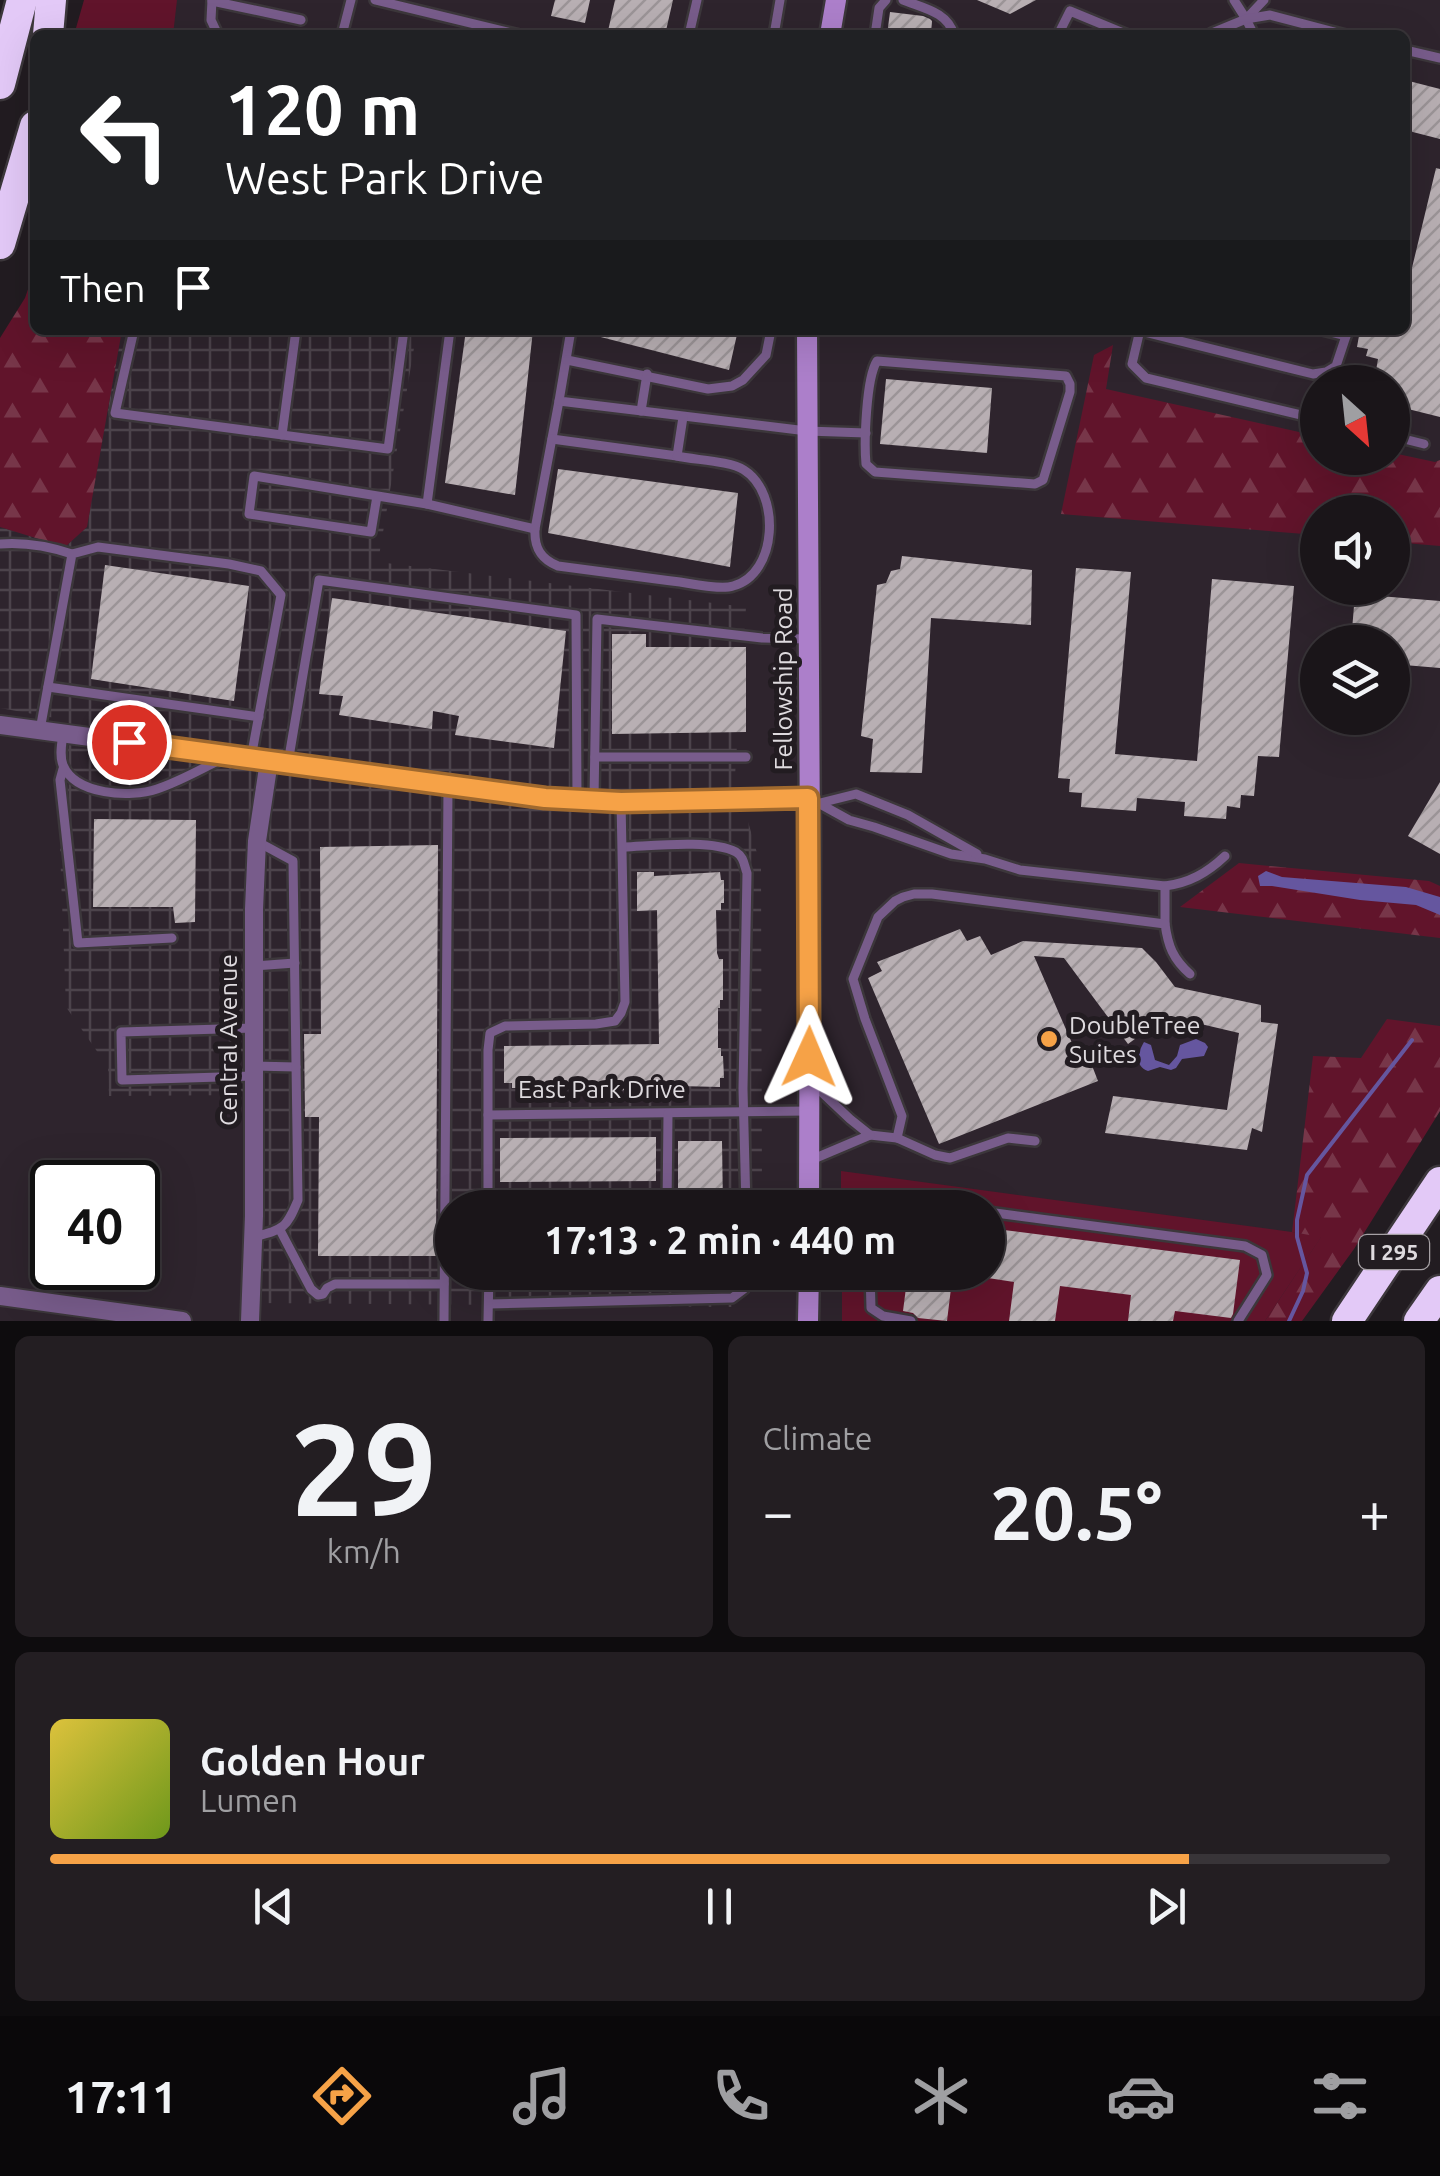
<!DOCTYPE html>
<meta charset="utf-8">
<style>
:root{--surface:#1a1519;--page:#231e22;--text:#f1f3f6;--muted:#9f9fa2;--line:#383438;--accent:#f6a247}
body{margin:0;font-family:Ubuntu,sans-serif;background:var(--page);color:var(--text);height:100vh;display:flex;flex-direction:column;font-size:38px;white-space:nowrap}
*{box-sizing:border-box;margin:0}
p{font-size:32px;color:var(--muted)}
.icon{flex:none;width:55px;height:55px;fill:none;stroke:currentColor;stroke-width:2;stroke-linecap:round;stroke-linejoin:round}
.map{position:relative;height:1321px;overflow:hidden}
.panel{display:flex;flex-direction:column;gap:15px;padding:15px;background:#0e0c0e;flex:1}
.panel>*{flex:none}
.guide{position:absolute;left:30px;top:30px;width:1380px;height:305px;border-radius:15px;box-shadow:0 10px 40px #0002,0 0 0 2px var(--line);background:#202124;color:#fff;overflow:hidden}
.needle{width:65px;rotate:153deg}
.controls{position:absolute;left:1300px;top:365px;display:grid;gap:20px}
.controls a{display:grid;place-items:center;width:110px;height:110px;border-radius:50%;background:var(--surface);box-shadow:0 10px 40px #0002,0 0 0 2px var(--line);font-size:50px}
.speed{position:absolute;left:30px;top:1160px;display:flex;gap:20px;font-size:50px;font-weight:700;text-align:center}
.speed>*{display:grid;place-content:center;width:130px;height:130px;border-radius:50%;background:var(--surface);box-shadow:0 10px 40px #0002,0 0 0 2px var(--line);line-height:1}
.speed .limit{border:5px solid #111;border-radius:15px;background:#fff;color:#111}
.pin{position:absolute;display:grid;place-items:center;width:85px;height:85px;color:#fff;margin:-42px;border:5px solid #fff;border-radius:50%;box-shadow:0 2px 10px #0007}
.me{position:absolute;width:110px;margin:-55px;rotate:1deg;stroke-linejoin:round;filter:drop-shadow(0 0 8px #0008)}
.turn{display:flex;align-items:center;gap:35px;height:210px;padding:0 30px;font-size:45px}
.turn .icon{width:130px;height:130px;stroke-width:2.5}
.turn b{display:block;font-size:70px;line-height:85px}
.then{display:flex;align-items:center;height:95px;padding:0 30px;background:#0003;gap:20px;font-size:38px}
.big{font-size:75px;font-weight:700;line-height:1.1}
.panel .tile{flex:1;display:flex;flex-direction:column;justify-content:center;gap:15px;min-width:0;padding:0 35px;border-radius:15px;background:var(--page)}
.panel .dial{align-items:center;gap:0}
.dial b{font-size:130px;line-height:1}
.song{display:flex;align-items:center;gap:30px}
.cover{width:120px;height:120px;border-radius:15px;background:linear-gradient(135deg,hsl(50 70% 55%),hsl(80 70% 35%))}
.played{height:10px;border-radius:5px;background:linear-gradient(90deg,var(--accent) 85%,var(--line) 85%)}
.keys{display:flex;justify-content:space-around;direction:ltr}
.heat{display:flex;justify-content:space-between;align-items:center;font-size:55px;direction:ltr}
.panel .tiles{flex:1;display:grid;gap:15px;grid-template-columns:1fr 1fr}
.tile:last-child{grid-column:span 2}
.trip{position:absolute;left:435px;top:1190px;width:570px;height:100px;border-radius:50px;background:var(--surface);box-shadow:0 10px 40px #0002,0 0 0 2px var(--line);font-weight:700;line-height:100px;text-align:center}
.menu{display:flex;height:160px;justify-content:space-around;align-items:center;background:#0a080a;color:var(--muted)}
.menu .icon{width:70px;height:70px}
.menu .active{color:var(--accent)}
.menu b{font-size:45px;color:var(--text)}
.map>svg:first-child{display:block}
.built{fill:#2e242d;fill-rule:evenodd}
.industrial{fill:url(#industrial-grid)}
.green{fill:#61142b}
.forest{fill:url(#forest-firs)}
.water{fill:#65569f}
.lines{fill:none;stroke-linecap:round;stroke-linejoin:round}
.stream{stroke:#65569f;stroke-width:4}
.building{fill:url(#building-hatch)}
.lane-casing{stroke:#3c373b;stroke-width:14}
.street-casing{stroke:#3c373b;stroke-width:22}
.secondary-casing{stroke:#3c373b;stroke-width:25}
.highway-casing{stroke:#3c373b;stroke-width:35}
.lane{stroke:#785c8b;stroke-width:9}
.street{stroke:#785c8b;stroke-width:18}
.secondary{stroke:#ac7fca;stroke-width:20}
.highway{stroke:#e3c9f7;stroke-width:30}
.route-casing{stroke:#a0692e;stroke-width:25}
.route{stroke:#f6a247;stroke-width:18}
.poi-dot{fill:#f6a247;stroke:#221c21;stroke-width:4}
.labels{text-anchor:middle;stroke-width:10;stroke-linejoin:round;paint-order:stroke}
.shield{fill:#221c21;stroke:#a6a1a5;stroke-width:2.5}
.shield-label{font-size:22px;font-weight:bold;fill:#dedade}
.street-label{font-size:25px;fill:#dedade;stroke:#221c21}
.poi-label{font-size:25px;fill:#dedade;stroke:#221c21;text-anchor:start}
</style>
<div class="map">
<svg width="1440" height="1321" viewBox="0 0 1440 1321">
<defs>
<pattern id="industrial-grid" width="8" height="8" patternUnits="userSpaceOnUse" patternTransform="scale(2.5)"><rect width="8" height="8" fill="#2e242d"/><path d="M0 4h8M4 0v8" fill="none" stroke="#4c434b"/></pattern>
<pattern id="forest-firs" width="22" height="20" patternUnits="userSpaceOnUse" patternTransform="scale(2.5)"><rect width="22" height="20" fill="#61142b"/><path d="M5 1l3.5 6h-7zM16 11l3.5 6h-7z" fill="#773649"/></pattern>
<pattern id="building-hatch" width="6" height="6" patternUnits="userSpaceOnUse" patternTransform="scale(2.5)"><rect width="6" height="6" fill="#b8afb3"/><path d="M-1 1l2-2M0 6l6-6M5 7l2-2" fill="none" stroke="#9b9497"/></pattern>
</defs>
<rect width="100%" height="100%" fill="#221c21"/>
<path class="built" d="M130,0h1310v1094l-160,227h-1280v-898l35,-93h1370v-295h-1285zM1318,382h74v76h-74zM1318,512h74v76h-74zM1318,642h74v76h-74zM52,1182h86v86h-86zM452,1208h536v64h-536z"/>
<path class="industrial" d="M122,330h295l-39,232 368,45 -11,169 26,91 1,340 -310,1v64l305,1 -21,34 -482,-4 -3,-208 -142,1 -1,-29 -42,-60 -11,-289 -55,-10v-181l65,20 22,-20z"/>
<g class="green">
<path d="M84,0h93l-4,35h-99z"/>
<path d="M841,1171l451,61 30,4 -57,85h-423v-48l146,-1v-64l-147,-1z"/>
</g>
<g class="forest">
<path d="M35,269v61h87l-35,197 -22,20 -65,-20v-189l25,-40z"/>
<path d="M1113,345l-7,44 211,47 1,22h74l1,-5 42,9 5,-2v86l-47,-4 -1,-30h-74l-1,23 -256,-21 33,-159z"/>
<path d="M1239,863l190,18 11,5v52l-260,-31z"/>
<path d="M1387,1019l53,7v85l-86,138 -52,72h-37l56,-84 -29,-5 21,-176 48,2z"/>
</g>
<g class="water">
<path d="M1266,871l16,6 124,10 34,10v18l-24,-10 -56,-5 -88,-14h-12l-2,-10z"/>
<path d="M1196,1039l9,4 3,4 -4,9 -22,3 -6,9 -5,2 -11,-3 -12,4c-14,-5 -10,-19 -4,-29l7,3 4,15 14,5 8,-9 3,-11z"/>
</g>
<g class="lines">
<path class="stream" d="M1289,1321l14,-30 4,-18 -10,-36v-17l10,-45 105,-135"/>
</g>
<g class="building">
<path d="M555,0h35l-5,23 -34,-7z"/>
<path d="M615,0h58l-8,35h-37l-20,-4z"/>
<path d="M977,0h59l-26,14z"/>
<path d="M890,12l33,4 7,3 2,2 -1,14h-44z"/>
<path d="M1405,80l35,9v50l-35,-9z"/>
<path d="M1436,168l4,1v248l-48,-12v-23h-18l4,-23 -12,-3 2,-7 -11,-2 3,-17h45v-60l6,2z"/>
<path d="M466,330h67l-18,165 -70,-12z"/>
<path d="M589,330h149l-9,40 -140,-36z"/>
<path d="M886,379l106,9 -5,65 -107,-9z"/>
<path d="M558,469l180,24 -8,74 -182,-34z"/>
<path d="M902,556l130,14 -1,55 -100,-7 -9,155 -52,-1 3,-33 -12,-3 16,-151 9,-2 5,-12 9,-2z"/>
<path d="M105,565l144,21 -15,115 -143,-22z"/>
<path d="M1076,568l55,4 -16,182 82,7 15,-182 82,7 -15,171 -21,-1 -4,40 -13,-1 -1,13 -13,-2 -1,13 -42,-3 1,-14 -48,-4 -1,13 -55,-4 1,-14 -13,-1 1,-13 -12,-1z"/>
<path d="M1355,594l85,7v67l-48,-4v-22h-41z"/>
<path d="M332,598l234,33 -12,117 -99,-13 4,-19 -26,-5 -1,18 -93,-14 4,-19 -24,-2z"/>
<path d="M612,634h34v13h100v85l-134,2z"/>
<path d="M1440,782v72l-32,-18z"/>
<path d="M94,819l102,1 -1,102 -20,1 -2,-16h-80z"/>
<path d="M438,845l-2,411h-118l1,-139h-14l-1,-83h17l-1,-187z"/>
<path d="M637,872h17v4l66,-4 1,8h3v23h-3v7h-5l1,43 2,6h4v41h-3v8h-2v40h3v8h2l1,22h-4v9l-83,-2 -9,2v3l-43,1v-4h-8l1,-5 -41,1v2h-7v3h-18v-5h-8v-37l155,-2 -2,-134 -20,1z"/>
<path d="M960,929l7,12 13,-5 11,19 32,-14 119,7 14,14 19,25 86,18v17l17,2 -16,108 -10,-4 -5,22 -142,-17 8,-37 114,14 12,-77 -72,-17 -39,28 -64,-86 -30,-2 48,110 9,-3 7,18 -159,63 -71,-166 14,-7 -5,-9z"/>
<path d="M656,1137v44l-156,1v-44z"/>
<path d="M678,1141h44l1,67h-45z"/>
<path d="M988,1228l252,32 -7,54 -2,4 -56,-7 -2,10h-45l3,-26 -71,-9 -5,35h-46l5,-39 -26,-4z"/>
<path d="M908,1272h45l-6,49 -29,-3 -5,-5 -10,-2z"/>
</g>
<g class="lines">
<g class="lane-casing">
<g id="lane">
<path d="M212,0l-1,20 7,15"/>
<path d="M375,0l145,35"/>
<path d="M903,0c20,8 45,12 51,35"/>
<path d="M1234,0l12,19 18,-19"/>
<path d="M212,1l89,19"/>
<path d="M1246,19l8,16"/>
<path d="M342,35l9,-35"/>
<path d="M689,35l8,-35"/>
<path d="M774,35l6,-35"/>
<path d="M875,35l4,-27 7,-8"/>
<path d="M1058,35l12,-24 58,24"/>
<path d="M1211,35l1,-2 34,-14 24,-4 76,20"/>
<path d="M1405,50l35,8"/>
<path d="M134,330l-19,83 273,36 16,-119"/>
<path d="M450,330l-23,174 108,25 24,-128"/>
<path d="M571,330l-12,71 248,30 59,2"/>
<path d="M1140,330l-8,34 14,14 172,41"/>
<path d="M1322,330l24,6"/>
<path d="M1140,331l173,43 13,-2 10,-6 12,-36"/>
<path d="M567,360l141,29 24,-3 11,-6 23,-25 5,-25"/>
<path d="M877,361l189,15 4,8v8l-27,88 -8,4 -160,-12 -9,-8c-2,-21 0,-86 11,-103z"/>
<path d="M641,411l6,-37"/>
<path d="M282,435l14,-105"/>
<path d="M1392,436l32,8"/>
<path d="M552,439l125,17 6,-39"/>
<path d="M377,496l-6,36 -122,-18 5,-38 173,28"/>
<path d="M535,529c-1,18 5,30 23,37 40,5 81,11 122,16 13,2 41,8 53,4 45,-12 48,-93 11,-116 -14,-9 -49,-10 -67,-14"/>
<path d="M0,544c25,-2 48,2 72,10"/>
<path d="M48,687l211,30"/>
<path d="M40,730l32,-176 26,-7 131,17 32,7 20,24 -30,163"/>
<path d="M63,733c-1,10 -4,22 0,32 12,30 67,33 94,24 22,-7 44,-20 65,-30"/>
<path d="M595,757h151"/>
<path d="M288,763l31,-183 257,35 1,185"/>
<path d="M63,769l-3,11 18,163 94,-5"/>
<path d="M594,799l3,-180 165,19 46,1"/>
<path d="M811,799l38,21 25,7 77,27 34,5 35,11 145,16c24,-3 42,-13 60,-30"/>
<path d="M820,803l36,-9 52,21 69,39"/>
<path d="M624,847c28,-1 87,-8 112,5 8,5 8,13 11,21l-4,216 3,119"/>
<path d="M1165,886v38"/>
<path d="M254,966l41,-3"/>
<path d="M254,1066l42,1"/>
<path d="M253,1076l-131,4 -1,-48 133,-4"/>
<path d="M488,1115l321,-4"/>
<path d="M870,1135l27,3"/>
<path d="M1035,1141l-27,-3 -58,20 -15,-3 -38,-17 5,-22 -37,-97 -12,-40 25,-62 17,-16 8,-4 11,-3h18l233,30c3,22 8,35 25,50"/>
<path d="M811,1160l59,-25 -20,-16 -36,-34"/>
<path d="M488,1208v-158l2,-17 15,-7 91,-2 19,-3 6,-8 4,-11 -4,-201"/>
<path d="M667,1208l1,-94"/>
<path d="M874,1208l8,-6 60,6"/>
<path d="M988,1212l257,34 17,9 5,20 -29,46"/>
<path d="M280,1230l31,59 7,6 5,-1 4,-6 8,-4h109"/>
<path d="M253,1237c31,-8 33,-8 45,-37l-5,-339 -35,-19"/>
<path d="M870,1272l1,36 12,8 28,5"/>
<path d="M489,1304l243,-6 12,-9 3,-17"/>
<path d="M444,1321l4,-535"/>
<path d="M488,1321l1,-49"/>
</g>
</g>
<g class="street-casing">
<g id="street">
<path d="M0,725l545,73 76,3 187,-2"/>
<path d="M0,1296l182,25"/>
<path d="M250,1321l4,-105v-307l3,-68 12,-80"/>
</g>
</g>
<g class="secondary-casing">
<g id="secondary">
<path d="M830,35l6,-35"/>
<path d="M807,330l3,514 -1,364"/>
<path d="M808,1321l1,-49"/>
</g>
</g>
<g class="highway-casing">
<g id="highway">
<path d="M48,35l3,-35"/>
<path d="M0,84l22,-84"/>
<path d="M0,244l35,-118"/>
<path d="M1347,1321l93,-139"/>
<path d="M1419,1321l21,-30"/>
</g>
</g>
<use href="#lane" class="lane"/>
<use href="#street" class="street"/>
<use href="#secondary" class="secondary"/>
<use href="#highway" class="highway"/>
</g>
<g class="lines">
<g class="route-casing">
<path id="route" d="M129,742l416,56 76,4 187,-4 1,259"/>
</g>
<use href="#route" class="route"/>
</g>
<circle class="poi-dot" cx="1049" cy="1039" r="10"/>
<g class="labels">
<rect class="shield" x="1359" y="1235" width="70" height="34" rx="8"/>
<g class="shield-label">
<text x="1394" y="1260">I 295</text>
</g>
<g class="street-label">
<text transform="translate(783 679) rotate(-90)" y="9">Fellowship Road</text>
<text transform="translate(228 1040) rotate(-90)" y="9">Central Avenue</text>
<text x="602" y="1098">East Park Drive</text>
</g>
<g class="poi-label">
<text x="1069" y="1034">DoubleTree<tspan x="1069" dy="29">Suites</tspan></text>
</g>
</g>
</svg>
<div class="controls">
<a><svg class="needle" viewBox="-14 -14 28 28"><path d="M0-13l5 13h-10z" fill="#e53935"/><path d="M0 13l5-13h-10z" fill="#9f9fa2"/></svg></a>
<a><svg class="icon" aria-label="sound" viewBox="0 0 24 24"><path d="M4 9h4l5-4v14l-5-4H4zM17 9q2 3 0 6"/></svg></a>
<a><svg class="icon" aria-label="layers" viewBox="0 0 24 24"><path d="M12 4l9 5-9 5-9-5zM3 14l9 5 9-5"/></svg></a>
</div>
<div class="speed"><div class="limit">40</div></div>
<div class="pin" style="left:129px;top:742px;background:#d93025"><svg class="icon" aria-label="arrive" viewBox="0 0 24 24"><path d="M6 21V4h12l-3 4 3 4H6"/></svg></div>
<svg class="me" style="left:809px;top:1057px" viewBox="-20 -20 40 40"><path d="M0-17L14 15 0 8-14 15z" fill="#f6a247" stroke="#fff" stroke-width="4"/></svg>
<div class="trip">17:13 · 2 min · 440 m</div>
<div class="guide">
<div class="turn"><svg class="icon" aria-label="left" viewBox="0 0 24 24"><path d="M17 20v-9H6M10 6l-5 5 5 5"/></svg><div><b>120 m</b>West Park Drive</div></div>
<div class="then">Then<svg class="icon" aria-label="arrive" viewBox="0 0 24 24"><path d="M6 21V4h12l-3 4 3 4H6"/></svg></div>
</div>
</div>
<section class="panel">
<div class="tiles">
<div class="tile dial"><b>29</b><p>km/h</p></div>
<div class="tile"><p>Climate</p>
<div class="heat"><a>−</a><b class="big">20.5°</b><a>+</a></div>
</div>
<div class="tile">
<div class="song"><i class="cover"></i><div><b>Golden Hour</b><p>Lumen</p></div></div>
<div class="played"></div>
<div class="keys"><svg class="icon" aria-label="previous" viewBox="0 0 24 24"><path d="M18 5L8 12l10 7zM5 5v14"/></svg><svg class="icon" aria-label="pause" viewBox="0 0 24 24"><path d="M8 5v14M16 5v14"/></svg><svg class="icon" aria-label="next" viewBox="0 0 24 24"><path d="M6 5l10 7-10 7zM19 5v14"/></svg></div>
</div>
</div>
</section>
<nav class="menu">
<b>17:11</b>
<svg class="icon active" aria-label="directions" viewBox="0 0 24 24"><path d="M12 3l9 9-9 9-9-9zM9 14v-3h6M13 9l2 2-2 2"/></svg>
<svg class="icon" aria-label="music" viewBox="0 0 24 24"><path d="M9 18V5l10-2v13"/><circle cx="6" cy="18" r="3"/><circle cx="16" cy="16" r="3"/></svg>
<svg class="icon" aria-label="phone" viewBox="0 0 24 24"><path d="M5 4h4l2 5-3 2q2 4 5 5l2-3 5 2v4C11 20 4 13 5 4z"/></svg>
<svg class="icon" aria-label="climate" viewBox="0 0 24 24"><path d="M12 3v18M4 7l16 10M4 17L20 7"/></svg>
<svg class="icon" aria-label="car" viewBox="0 0 24 24"><path d="M5 17H2v-5l4-1 3-4h7l3 4 3 1v5h-3M9 17h6M6 11h13"/><circle cx="7" cy="17" r="2"/><circle cx="17" cy="17" r="2"/></svg>
<svg class="icon" aria-label="filters" viewBox="0 0 24 24"><path d="M4 7h16M4 17h16"/><circle cx="9" cy="7" r="2"/><circle cx="15" cy="17" r="2"/></svg>
</nav>
